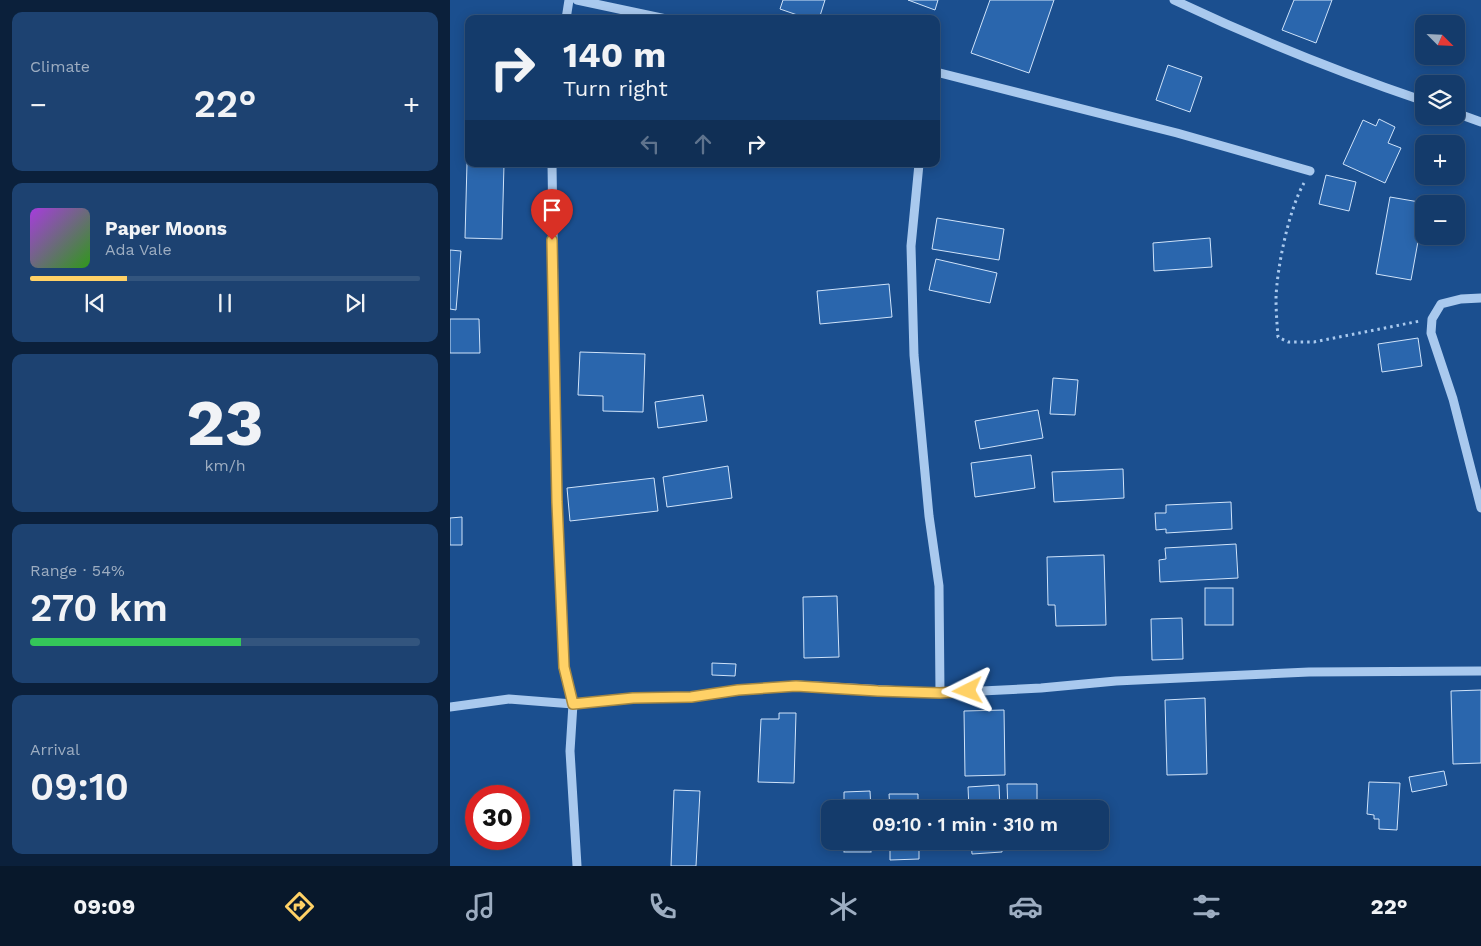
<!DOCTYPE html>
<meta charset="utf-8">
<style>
:root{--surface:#143b6b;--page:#1d4271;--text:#f1f3f6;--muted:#9dadc1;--line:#33557e;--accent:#ffd166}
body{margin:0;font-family:"Work Sans",sans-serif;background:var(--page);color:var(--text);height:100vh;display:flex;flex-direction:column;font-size:19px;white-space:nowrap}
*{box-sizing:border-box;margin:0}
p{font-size:16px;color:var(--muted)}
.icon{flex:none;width:28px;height:28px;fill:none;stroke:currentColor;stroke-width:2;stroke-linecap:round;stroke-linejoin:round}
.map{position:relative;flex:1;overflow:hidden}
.sheet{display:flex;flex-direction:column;gap:12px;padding:12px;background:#0b203b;width:450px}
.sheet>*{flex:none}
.hud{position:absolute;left:15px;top:15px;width:475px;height:152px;border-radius:10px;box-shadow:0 2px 12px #0003,0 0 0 1px var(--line);background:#143b6b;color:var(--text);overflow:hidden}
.needle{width:32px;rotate:114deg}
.buttons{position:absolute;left:965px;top:15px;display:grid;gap:10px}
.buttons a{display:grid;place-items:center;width:50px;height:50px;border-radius:10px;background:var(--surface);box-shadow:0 2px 12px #0003,0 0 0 1px var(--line);font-size:25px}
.speed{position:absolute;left:15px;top:785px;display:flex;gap:10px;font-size:25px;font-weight:700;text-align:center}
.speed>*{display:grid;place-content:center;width:65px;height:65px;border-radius:50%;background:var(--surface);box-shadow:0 2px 12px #0003,0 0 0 1px var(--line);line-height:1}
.speed .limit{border:8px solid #d22;background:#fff;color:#111}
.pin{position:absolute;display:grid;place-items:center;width:42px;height:42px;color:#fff;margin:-51px -21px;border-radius:50% 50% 50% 0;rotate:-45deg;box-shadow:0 0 5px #0007}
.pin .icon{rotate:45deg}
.me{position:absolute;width:55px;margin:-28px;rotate:267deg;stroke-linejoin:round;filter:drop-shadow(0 0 4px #0008)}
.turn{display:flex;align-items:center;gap:18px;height:105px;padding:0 15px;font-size:22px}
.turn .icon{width:65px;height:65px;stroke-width:2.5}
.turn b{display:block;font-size:35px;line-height:42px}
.lanes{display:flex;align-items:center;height:48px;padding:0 15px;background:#0003;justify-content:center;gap:25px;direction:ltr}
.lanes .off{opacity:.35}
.big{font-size:38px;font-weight:600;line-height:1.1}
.sheet .widget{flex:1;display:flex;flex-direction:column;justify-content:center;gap:8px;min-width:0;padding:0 18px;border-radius:10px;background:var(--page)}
.sheet .dial{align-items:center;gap:0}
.dial b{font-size:65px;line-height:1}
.song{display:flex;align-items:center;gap:15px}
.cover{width:60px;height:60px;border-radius:8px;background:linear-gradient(135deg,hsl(280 70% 55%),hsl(110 70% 35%))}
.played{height:5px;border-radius:2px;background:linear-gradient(90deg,var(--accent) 25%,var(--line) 25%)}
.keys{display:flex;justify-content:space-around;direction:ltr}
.heat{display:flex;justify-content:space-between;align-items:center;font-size:28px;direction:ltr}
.charge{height:8px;border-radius:4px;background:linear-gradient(90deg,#34c759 54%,var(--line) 0)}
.trip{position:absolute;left:371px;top:800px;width:288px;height:50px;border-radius:10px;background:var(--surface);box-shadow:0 2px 12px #0003,0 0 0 1px var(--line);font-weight:600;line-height:50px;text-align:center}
.menu{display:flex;height:80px;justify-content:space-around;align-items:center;background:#08182b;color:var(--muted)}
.menu .icon{width:35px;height:35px}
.menu .active{color:var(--accent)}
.menu b{font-size:22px;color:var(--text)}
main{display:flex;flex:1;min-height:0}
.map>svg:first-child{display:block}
.building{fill:#2a66ad;stroke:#cfe3fa}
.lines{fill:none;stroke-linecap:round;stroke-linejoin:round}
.path{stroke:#a9c9ee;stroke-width:3;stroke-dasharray:2.5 4;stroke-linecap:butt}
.minor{stroke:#a9c9ee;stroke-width:9}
.route-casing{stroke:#a68842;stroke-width:12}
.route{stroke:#ffd166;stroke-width:9}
</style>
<main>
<section class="sheet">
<div class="widget"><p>Climate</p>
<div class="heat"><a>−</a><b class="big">22°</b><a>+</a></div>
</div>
<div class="widget">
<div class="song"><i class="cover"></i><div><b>Paper Moons</b><p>Ada Vale</p></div></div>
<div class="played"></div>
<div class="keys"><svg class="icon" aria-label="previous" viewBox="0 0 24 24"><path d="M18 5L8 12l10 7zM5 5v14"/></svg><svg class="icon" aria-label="pause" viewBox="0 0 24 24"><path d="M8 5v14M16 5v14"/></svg><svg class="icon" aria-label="next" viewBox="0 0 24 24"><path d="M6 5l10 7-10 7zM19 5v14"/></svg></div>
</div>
<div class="widget dial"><b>23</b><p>km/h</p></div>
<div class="widget"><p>Range · 54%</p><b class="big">270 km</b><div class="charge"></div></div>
<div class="widget"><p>Arrival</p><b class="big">09:10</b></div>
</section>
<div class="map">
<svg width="1031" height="866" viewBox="0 0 1031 866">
<rect width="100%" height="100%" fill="#1b4f8f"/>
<g class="building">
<path d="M333,0h42l-6,19h-10l-29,-10z"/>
<path d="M458,0h30l-3,10z"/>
<path d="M540,0h64l-25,73 -58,-20z"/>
<path d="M844,0h38l-16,43 -34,-13z"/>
<path d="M718,65l34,12 -12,35 -34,-12z"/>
<path d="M929,119l16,8 -7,16 13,5 -16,35 -42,-19 20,-44 13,6z"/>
<path d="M17,163l37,1 -2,75 -37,-1z"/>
<path d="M876,175l30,7 -7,29 -30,-7z"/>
<path d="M940,197l35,6 -14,77 -35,-6z"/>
<path d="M487,218l67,11 -5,31 -67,-11z"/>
<path d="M760,238l2,29 -58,4 -1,-28z"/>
<path d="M0,250l11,1 -5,59 -6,-1z"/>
<path d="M486,259l61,14 -7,30 -61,-13z"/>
<path d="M439,284l3,33 -72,7 -3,-33z"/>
<path d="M0,319h29l1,34h-30z"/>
<path d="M968,338l4,28 -40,6 -4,-28z"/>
<path d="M130,352l65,2 -2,58 -40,-1v-15l-25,-1z"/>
<path d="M603,378l25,2 -3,35 -25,-1z"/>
<path d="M253,395l4,26 -49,7 -3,-26z"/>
<path d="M588,410l5,28 -63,11 -5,-28z"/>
<path d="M581,455l4,33 -60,9 -4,-34z"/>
<path d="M278,466l4,32 -65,9 -4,-30z"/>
<path d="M673,469l1,29 -70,4 -2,-30z"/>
<path d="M204,478l4,33 -88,10 -3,-33z"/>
<path d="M781,502l1,27 -66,4v-4l-10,1 -1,-17h11v-8z"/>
<path d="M12,517v28h-12v-27z"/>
<path d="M786,544l2,34 -78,4 -1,-22 7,-1 -1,-11z"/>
<path d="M654,555l2,70 -50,1 -1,-21h-7l-1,-48z"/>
<rect x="755" y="588" width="28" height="37"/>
<path d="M387,596l2,61 -35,1 -1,-61z"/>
<path d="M732,618l1,41 -31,1 -1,-41z"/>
<path d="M262,663l24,1 -1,12 -23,-1z"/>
<path d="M1031,690v73l-28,1 -2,-73z"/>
<path d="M755,698l2,76 -40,1 -2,-75z"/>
<path d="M554,710l1,65 -40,1 -1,-65z"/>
<path d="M329,713h17l-2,70 -36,-1 3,-63h18z"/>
<path d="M994,771l3,14 -35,7 -3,-15z"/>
<path d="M919,782l31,1 -3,47 -18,-1v-10h-5v-4l-7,-1z"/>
<path d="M557,784h30v25h-29z"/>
<path d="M549,785l1,24h-31l-1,-22z"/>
<path d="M224,790l26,1 -4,75h-25z"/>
<path d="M420,791l1,18h-27v-17z"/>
<path d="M439,794h29v15h-28z"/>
<rect x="394" y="841" width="27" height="11"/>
<path d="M440,841h29v18l-29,1z"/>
<path d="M521,841h31v11l-30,2z"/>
<path d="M558,841h30v4l-29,1z"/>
</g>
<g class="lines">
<path class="path" d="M854,183c-15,26 -27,84 -28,115 0,13 1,26 2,39l10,5h26l106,-21"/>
<g class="minor">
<path d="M127,0l89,19"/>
<path d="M724,0c82,39 164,72 250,101"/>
<path d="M116,19l3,-19"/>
<path d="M486,72l241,61 133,38"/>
<path d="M1006,113l25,9"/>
<path d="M102,164l5,339 6,164 10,37 -3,47 7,115"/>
<path d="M469,164l-8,82 3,109 15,161 10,70 1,107"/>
<path d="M1031,298l-20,1 -20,5 -9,15 -1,14 22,66 28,109"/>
<path d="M0,707l59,-8 64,5 60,-6 58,-1 47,-7 58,-5 144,8 101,-5 75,-7 193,-9 172,-1"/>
</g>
</g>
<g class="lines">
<g class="route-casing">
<path id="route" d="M102,240l5,262 7,165 9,37 60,-6 58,-1 47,-7 58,-4 82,5 62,2 28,-2"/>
</g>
<use href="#route" class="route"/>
</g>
</svg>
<div class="buttons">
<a><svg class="needle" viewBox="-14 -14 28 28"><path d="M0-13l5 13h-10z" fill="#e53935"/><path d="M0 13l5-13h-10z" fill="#9dadc1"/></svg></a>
<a><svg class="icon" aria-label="layers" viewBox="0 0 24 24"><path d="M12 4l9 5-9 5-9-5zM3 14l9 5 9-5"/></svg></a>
<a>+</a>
<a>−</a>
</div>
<div class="speed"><div class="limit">30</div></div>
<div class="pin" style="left:102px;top:240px;background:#d93025"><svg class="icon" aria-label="arrive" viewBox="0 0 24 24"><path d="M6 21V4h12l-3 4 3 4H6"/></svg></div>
<svg class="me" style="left:518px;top:691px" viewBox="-20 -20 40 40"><path d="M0-17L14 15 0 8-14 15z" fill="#ffd166" stroke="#fff" stroke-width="4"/></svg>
<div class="trip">09:10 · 1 min · 310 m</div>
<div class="hud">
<div class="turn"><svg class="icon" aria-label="right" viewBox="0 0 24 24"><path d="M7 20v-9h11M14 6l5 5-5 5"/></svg><div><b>140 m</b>Turn right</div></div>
<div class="lanes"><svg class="icon off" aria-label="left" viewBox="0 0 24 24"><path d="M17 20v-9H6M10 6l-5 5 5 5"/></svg><svg class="icon off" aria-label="ahead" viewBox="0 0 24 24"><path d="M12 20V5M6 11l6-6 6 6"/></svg><svg class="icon" aria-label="right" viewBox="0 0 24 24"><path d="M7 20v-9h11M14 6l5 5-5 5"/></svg></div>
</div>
</div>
</main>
<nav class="menu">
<b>09:09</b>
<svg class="icon active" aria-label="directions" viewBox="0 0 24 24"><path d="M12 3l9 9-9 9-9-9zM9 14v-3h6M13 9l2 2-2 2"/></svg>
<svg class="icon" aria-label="music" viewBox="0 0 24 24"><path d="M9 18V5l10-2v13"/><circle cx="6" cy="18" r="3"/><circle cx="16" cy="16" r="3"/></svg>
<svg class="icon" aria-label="phone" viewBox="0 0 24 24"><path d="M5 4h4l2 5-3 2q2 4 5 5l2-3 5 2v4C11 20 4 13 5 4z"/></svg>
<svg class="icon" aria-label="climate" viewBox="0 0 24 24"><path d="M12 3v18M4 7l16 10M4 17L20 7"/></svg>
<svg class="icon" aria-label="car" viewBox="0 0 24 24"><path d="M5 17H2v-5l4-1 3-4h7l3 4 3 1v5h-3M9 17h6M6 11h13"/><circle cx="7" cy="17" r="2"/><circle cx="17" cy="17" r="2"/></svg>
<svg class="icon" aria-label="filters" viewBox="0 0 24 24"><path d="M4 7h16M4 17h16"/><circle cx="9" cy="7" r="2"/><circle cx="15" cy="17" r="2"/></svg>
<b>22°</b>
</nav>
